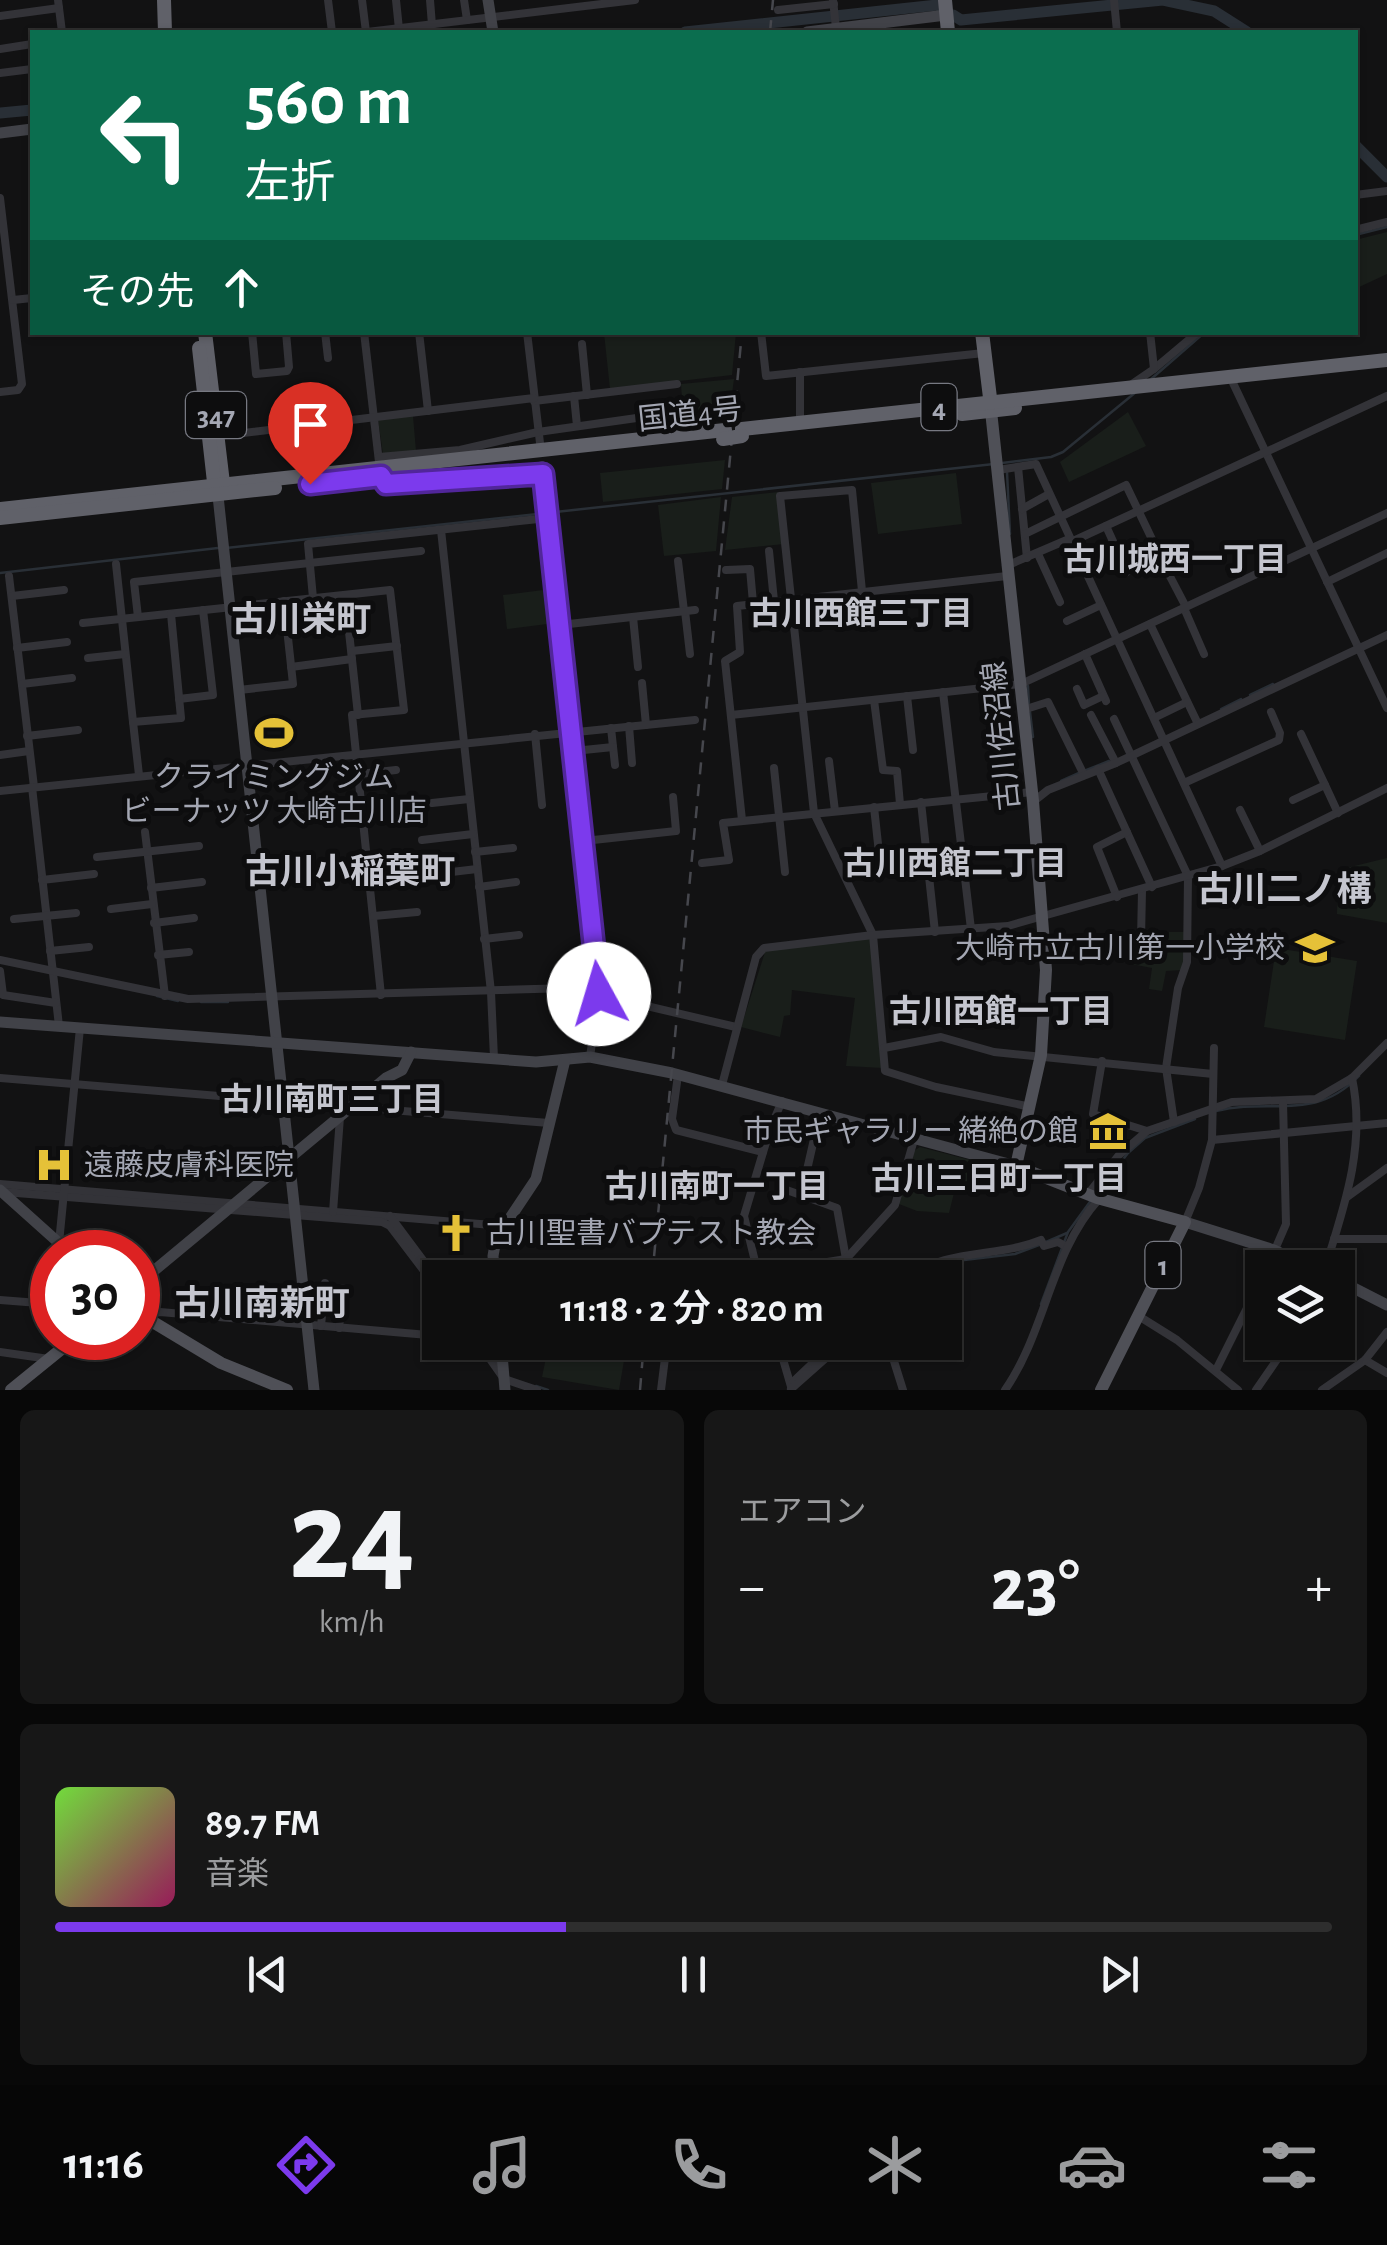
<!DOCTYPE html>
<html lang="ja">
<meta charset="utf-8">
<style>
:root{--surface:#0e0e0e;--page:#171717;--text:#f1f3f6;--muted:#9b9c9e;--line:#2e2e2e;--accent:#7c3aed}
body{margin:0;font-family:"Alegreya Sans","Noto Sans JP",sans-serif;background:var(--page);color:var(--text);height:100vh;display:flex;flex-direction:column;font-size:38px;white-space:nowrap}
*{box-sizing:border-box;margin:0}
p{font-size:32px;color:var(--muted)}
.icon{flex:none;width:55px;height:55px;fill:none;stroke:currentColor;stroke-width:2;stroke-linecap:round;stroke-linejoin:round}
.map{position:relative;height:1390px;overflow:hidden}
.drawer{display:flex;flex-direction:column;gap:20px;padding:20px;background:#080808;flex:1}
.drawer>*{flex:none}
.top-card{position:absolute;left:30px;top:30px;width:1328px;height:305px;border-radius:0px;box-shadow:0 2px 8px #0004,0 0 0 2px var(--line);background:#0b6e4f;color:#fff;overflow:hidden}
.buttons{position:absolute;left:1245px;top:1250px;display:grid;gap:20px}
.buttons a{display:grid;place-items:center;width:110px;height:110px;border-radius:0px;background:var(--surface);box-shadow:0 2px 8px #0004,0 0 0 2px var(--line);font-size:50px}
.speed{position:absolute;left:30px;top:1230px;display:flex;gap:20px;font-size:50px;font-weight:700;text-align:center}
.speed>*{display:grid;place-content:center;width:130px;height:130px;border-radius:50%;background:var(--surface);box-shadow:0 2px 8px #0004,0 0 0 2px var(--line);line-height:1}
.speed .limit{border:15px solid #d22;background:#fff;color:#111}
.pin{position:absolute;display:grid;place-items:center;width:85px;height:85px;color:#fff;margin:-102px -42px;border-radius:50% 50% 50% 0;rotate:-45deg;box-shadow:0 0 10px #0007}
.pin .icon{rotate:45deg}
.me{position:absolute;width:110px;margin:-55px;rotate:354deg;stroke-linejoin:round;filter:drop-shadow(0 0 8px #0008)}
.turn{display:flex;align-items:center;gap:35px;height:210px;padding:0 50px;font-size:45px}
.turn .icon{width:130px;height:130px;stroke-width:2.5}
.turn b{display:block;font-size:70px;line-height:85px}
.then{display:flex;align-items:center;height:95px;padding:0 50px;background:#0003;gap:20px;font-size:38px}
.big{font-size:75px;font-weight:600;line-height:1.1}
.drawer .widget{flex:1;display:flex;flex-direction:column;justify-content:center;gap:15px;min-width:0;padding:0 35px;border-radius:15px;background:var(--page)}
.drawer .dial{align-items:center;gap:0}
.dial b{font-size:130px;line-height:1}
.song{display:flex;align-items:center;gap:30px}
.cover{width:120px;height:120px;border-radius:15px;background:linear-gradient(135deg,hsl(100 70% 55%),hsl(330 70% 35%))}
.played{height:10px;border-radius:5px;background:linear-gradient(90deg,var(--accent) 40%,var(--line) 40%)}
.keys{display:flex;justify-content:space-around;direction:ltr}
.heat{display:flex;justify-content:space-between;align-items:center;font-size:55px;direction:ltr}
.drawer .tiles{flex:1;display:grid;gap:20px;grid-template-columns:1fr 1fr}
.widget:last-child{grid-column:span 2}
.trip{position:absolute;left:422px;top:1260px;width:540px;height:100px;border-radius:0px;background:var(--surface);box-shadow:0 2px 8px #0004,0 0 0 2px var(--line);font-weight:600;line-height:100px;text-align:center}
.menu{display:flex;height:160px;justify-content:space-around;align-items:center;background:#060606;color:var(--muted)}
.menu .icon{width:70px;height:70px}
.menu .selected{color:var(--accent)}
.menu b{font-size:45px;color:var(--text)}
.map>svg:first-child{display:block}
.green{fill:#191e1a}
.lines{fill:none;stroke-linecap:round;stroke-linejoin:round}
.stream{stroke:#292f36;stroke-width:2.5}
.river{stroke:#292f36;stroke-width:11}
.street{stroke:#333338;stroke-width:8}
.secondary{stroke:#414248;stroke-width:11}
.primary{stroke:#4f5057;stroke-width:12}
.highway{stroke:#606169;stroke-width:14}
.rail{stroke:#46474d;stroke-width:2.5;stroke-dasharray:12 10;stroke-linecap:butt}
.highway-bridge{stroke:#606169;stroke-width:14}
.route-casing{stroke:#51269a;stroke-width:25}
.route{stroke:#7c3aed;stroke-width:18}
.labels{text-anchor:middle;stroke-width:10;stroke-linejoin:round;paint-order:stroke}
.shield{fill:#0d0d0e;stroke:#777982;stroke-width:2.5}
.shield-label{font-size:28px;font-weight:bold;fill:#a4a7b3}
.street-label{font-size:30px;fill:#a4a7b3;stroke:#0d0d0e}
.poi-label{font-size:30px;fill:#a4a7b3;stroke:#0d0d0e;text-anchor:end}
.neighbourhood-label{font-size:32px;font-weight:bold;fill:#c5c6cf;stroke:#0d0d0e}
.quarter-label{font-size:35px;font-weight:bold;fill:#c5c6cf;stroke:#0d0d0e}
</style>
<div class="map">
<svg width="1387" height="1390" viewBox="0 0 1387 1390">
<rect width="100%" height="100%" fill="#121213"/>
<g class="green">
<path d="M1387,232v42l-32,15v-49z"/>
<path d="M604,333h132l-4,42 -122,14z"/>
<path d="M734,379l-4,30 -47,5 -2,-30z"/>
<path d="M1128,412l18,34 -77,36 -9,-20z"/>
<path d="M413,416l3,35 -33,3 -5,-34z"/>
<path d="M725,460l-3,29 -119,13 -3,-29z"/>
<path d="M956,473l6,51 -84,10 -7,-51z"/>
<path d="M778,492l6,52 -59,6 7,-53z"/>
<path d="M721,497l-5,54 -52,5 -6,-51z"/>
<path d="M551,589l4,34 -48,6 -4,-34z"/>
<path d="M1387,858v65l-50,-9 1,-44z"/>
<path d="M1169,932h17v29l-4,9 -16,1 -4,20 -13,-2 3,-21 -21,-4 -5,-5 1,-17 41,-2z"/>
<path d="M868,938l4,4 11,126 -37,-2 9,-68 -63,-8 -2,25 -6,1 -4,21 -39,-10 25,-78z"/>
<path d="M1276,948l81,13 -12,79 -81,-13z"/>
<path d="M920,1147l58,15 -8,30 -15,-3 -6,24 -32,-2 -18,-7 15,-53z"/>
<path d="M549,1343h78l-8,47 -77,-13z"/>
</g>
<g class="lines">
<g class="stream">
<path d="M1355,235l32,-8"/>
<path d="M1150,380l55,-48"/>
<path d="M1002,463l49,-6 12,-5 73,-60"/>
<path d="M1007,472l3,62"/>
<path d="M226,548l768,-84"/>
<path d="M0,573l218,-25"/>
<path d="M1028,686l1,19"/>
<path d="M1250,695l23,-11"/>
<path d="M1221,709l20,-10"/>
<path d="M1030,712l3,25"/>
<path d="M1084,771l25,-10"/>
<path d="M1061,781l18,-8"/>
<path d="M157,996l21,5"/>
<path d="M201,1002h27"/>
<path d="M1216,1111c55,-14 97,12 143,-35"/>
<path d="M1097,1193l31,-40 17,-15 50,-19"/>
<path d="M1046,1242l21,-9"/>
<path d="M964,1260l51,-6 24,-9"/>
<path d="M1041,1304l27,-72 24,-33"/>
<path d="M536,1386l12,4"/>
</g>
<g class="river">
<path d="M953,15l8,5 202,-20 51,11 33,21"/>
<path d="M685,32l252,-27 4,2"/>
<path d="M0,113l32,-3"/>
<path d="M1355,145l32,32"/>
</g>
<g class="street">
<path d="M58,0l4,32"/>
<path d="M328,0l4,32"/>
<path d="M362,0l4,32"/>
<path d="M396,0l3,29"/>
<path d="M430,0l2,25"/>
<path d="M464,0l3,20"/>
<path d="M833,0l3,28"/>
<path d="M1114,0l3,32"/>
<path d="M778,10l56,-6"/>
<path d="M0,16l59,-8"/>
<path d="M367,32l268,-32"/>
<path d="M0,49l32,-5"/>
<path d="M0,73l32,-4"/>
<path d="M1355,195l32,-4"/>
<path d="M0,198l22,186 -4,6 -18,2"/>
<path d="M1355,230l32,-8"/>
<path d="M13,300l19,-2"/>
<path d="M252,332l4,42 31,-3 2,-4 -3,-35"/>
<path d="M325,332l3,26"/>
<path d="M364,332l15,130"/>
<path d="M419,332l9,79"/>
<path d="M527,332l13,111"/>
<path d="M761,332l5,44 218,-23"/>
<path d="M582,344l5,51"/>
<path d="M1154,369l44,-37"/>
<path d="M800,372v50"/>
<path d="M1233,383l154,325"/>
<path d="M1132,384l22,-15 -4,-37"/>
<path d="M574,396l3,30"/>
<path d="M534,401l143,-17"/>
<path d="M218,436l316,-38"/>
<path d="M379,457l81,-7 78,-18 141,-20"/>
<path d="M542,465l57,528 -9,64"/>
<path d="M1018,467l9,91"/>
<path d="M998,470l38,-6 186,402"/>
<path d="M381,476l5,8 157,-10"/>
<path d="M1022,509l27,-15"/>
<path d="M1106,526l21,46"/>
<path d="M441,530l50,462 3,66"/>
<path d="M1025,534l101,-49 35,73"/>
<path d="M1071,542l316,-146"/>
<path d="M769,551l5,50"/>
<path d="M1038,554l22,48"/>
<path d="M678,561l6,50"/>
<path d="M1163,563l23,44"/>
<path d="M116,564l17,158"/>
<path d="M1006,566l63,-27"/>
<path d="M726,570l24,-1 3,34"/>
<path d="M9,576l25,211"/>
<path d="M1327,582l60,-29"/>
<path d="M862,591l-10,-101 -72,6 34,317 59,122 12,136 51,16 95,20"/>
<path d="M345,595l13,120"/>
<path d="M12,596l52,-6"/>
<path d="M313,598l-5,-54 240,-26"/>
<path d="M1184,608l20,46"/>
<path d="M685,611l5,43"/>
<path d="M138,617l-4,-35 287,-31"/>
<path d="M633,617l5,50"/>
<path d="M1067,621l34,-16"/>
<path d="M83,623l307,-33 14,120 -52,5 29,280"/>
<path d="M1150,624l48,100"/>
<path d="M560,625l135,-15"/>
<path d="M17,648l50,-6"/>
<path d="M352,651l45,-5"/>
<path d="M1085,654l21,47"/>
<path d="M88,658l37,-4"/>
<path d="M291,667l61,-8"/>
<path d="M642,683l4,42"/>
<path d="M22,684l50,-6"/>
<path d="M1077,689l7,16 19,-9"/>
<path d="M239,690l54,-6 -9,-83"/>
<path d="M943,692l28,237"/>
<path d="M907,696l6,54"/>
<path d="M179,699l34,-4 -10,-85"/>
<path d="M874,700l9,70 14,1 3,33"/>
<path d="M1023,710l25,-8 36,73"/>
<path d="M731,715l290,-31 366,-171"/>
<path d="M1091,715l25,48"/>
<path d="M1154,718l33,-16"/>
<path d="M1114,719l74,157 -1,86 -9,26 -12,80 8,54"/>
<path d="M629,726l3,37"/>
<path d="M611,728l4,37"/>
<path d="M535,734l7,71"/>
<path d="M1301,734l24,51"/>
<path d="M27,736l51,-6"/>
<path d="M574,751l39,-4"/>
<path d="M0,755l29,-4"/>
<path d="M829,761l6,50"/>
<path d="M774,768l11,104"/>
<path d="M1098,769l54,118"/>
<path d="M359,774l37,-4"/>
<path d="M139,775l-6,-53 48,-4 -10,-104"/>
<path d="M1184,783l95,-43 1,-7 -9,-21"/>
<path d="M32,787l27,239"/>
<path d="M0,791l695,-71"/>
<path d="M1293,800l32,-15 13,28"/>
<path d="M1034,801l14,-11 68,-27 271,-128"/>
<path d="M921,802l14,130"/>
<path d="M432,803l37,-4"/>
<path d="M874,807l5,46"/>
<path d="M1240,810l20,41"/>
<path d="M742,820l-17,-159 15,-9 -3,-46 270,-30"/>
<path d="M145,832l20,164"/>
<path d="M422,840l51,-6"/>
<path d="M584,841l92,-10 -3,-34"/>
<path d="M475,852l38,-4"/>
<path d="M97,857l102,-11"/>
<path d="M702,863l27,-3 -6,-37 309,-31"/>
<path d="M426,875l51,-6"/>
<path d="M42,880l52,-6"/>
<path d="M479,887l37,-5"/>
<path d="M151,888l51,-6"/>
<path d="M1117,897l-20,-50 30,-15"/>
<path d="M111,909l41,-5"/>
<path d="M374,916l43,-4"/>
<path d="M14,919l62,-6"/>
<path d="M154,923l40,-5"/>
<path d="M484,939l35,-4"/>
<path d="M1141,940l1,-50"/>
<path d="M50,951l39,-4"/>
<path d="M158,955l31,-3"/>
<path d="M0,960l188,39 382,-11 166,39"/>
<path d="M0,971l3,24 53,8"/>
<path d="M884,1048l57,-11 53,15 219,22"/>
<path d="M1102,1061l-9,53 54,17"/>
<path d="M678,1075l-6,44 4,11 87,22"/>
<path d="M0,1078l549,45"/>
<path d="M722,1085l34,-128 8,-9 109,-13 135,-9 35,-10 179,-50 38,-15 127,-63"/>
<path d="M1212,1140l175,-17"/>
<path d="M0,1184l504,42"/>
<path d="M781,1188l56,20 9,51 10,19"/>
<path d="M4,1192l378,30 8,4 50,66"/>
<path d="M1088,1194l31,-39 28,-24 85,-29 84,-3 36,-21 35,-35"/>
<path d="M801,1196l19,-83"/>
<path d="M1347,1197l40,-29"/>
<path d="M333,1212l7,-95"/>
<path d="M390,1216l50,67"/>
<path d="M1185,1222l14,-34 13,-48 2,-92"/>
<path d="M1334,1239h53"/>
<path d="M59,1243l21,-215"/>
<path d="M1267,1268l19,-44 -3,-122"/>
<path d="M1325,1268c20,-63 41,-124 27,-190"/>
<path d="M728,1278l118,-19 49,-54 19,-65"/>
<path d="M759,1278l-15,-62 26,-87 12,-28"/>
<path d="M908,1278c38,-30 90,-20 133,-38l3,6 14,-4 9,5"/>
<path d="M0,1300l52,4"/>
<path d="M1137,1315l40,25 61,50"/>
<path d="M144,1319l5,-6 11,-1 280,24"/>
<path d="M321,1326l4,-43"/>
<path d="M339,1328l4,-40"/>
<path d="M478,1342l26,37 33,11"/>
<path d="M485,1342l15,21"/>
<path d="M778,1342l14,48"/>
<path d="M888,1342l15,48"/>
<path d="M0,1352l49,7"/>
<path d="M1365,1360l22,13"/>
<path d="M1216,1370l46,-92"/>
<path d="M794,1381l41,-39"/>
<path d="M791,1389l53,-47"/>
<path d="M661,1390l6,-48"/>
<path d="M1005,1390c41,-59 45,-137 94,-191"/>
<path d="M1256,1390l33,-48"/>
<path d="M1322,1390l43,-30 22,-28"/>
</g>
<g class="secondary">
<path d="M488,0l5,32"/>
<path d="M807,32l139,-17"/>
<path d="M0,133l32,-4"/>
<path d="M218,496l96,894"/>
<path d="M0,1022l536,40 54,-5 82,16 344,93"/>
<path d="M0,1190l69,62"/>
<path d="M1185,1222l89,28 37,18"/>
<path d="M495,1278l-2,-22 3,-17 40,-60 29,-119"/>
<path d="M1338,1280l49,25"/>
<path d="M138,1284l248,-206 16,-8 9,-18"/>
<path d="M501,1342l4,48"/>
</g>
<g class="primary">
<path d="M991,411l42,390 13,169 -5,85 -25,111 81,32 88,24 -84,168"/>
<path d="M138,1313l83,50 66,27"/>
<path d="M11,1390l64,-52"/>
</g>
<g class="highway">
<path d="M164,0l1,32"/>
<path d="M945,0l3,32"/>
<path d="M205,332l18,151 -3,7"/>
<path d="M982,332l9,74"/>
<path d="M199,348l16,143"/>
<path d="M962,414l53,-6"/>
<path d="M742,429l645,-69"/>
<path d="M0,509l725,-79"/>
<path d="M0,518l275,-30"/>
</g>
<g class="rail">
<path d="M770,32l3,-32"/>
<path d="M652,1278l90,-946"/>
<path d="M640,1390l4,-48"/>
</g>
<path class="highway-bridge" d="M723,439l19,-3"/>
</g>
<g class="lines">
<g class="route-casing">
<path id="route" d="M310,484l71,-8 5,8 157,-10 56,520"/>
</g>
<use href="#route" class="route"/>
</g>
<defs>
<g id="stadium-bare" transform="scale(3)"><path d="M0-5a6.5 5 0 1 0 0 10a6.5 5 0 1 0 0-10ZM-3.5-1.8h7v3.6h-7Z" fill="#e5c138" stroke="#0d0d0e" stroke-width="2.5" paint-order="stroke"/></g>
<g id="school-bare" transform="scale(3)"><path d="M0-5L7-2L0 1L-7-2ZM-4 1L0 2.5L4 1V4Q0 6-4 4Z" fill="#e5c138" stroke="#0d0d0e" stroke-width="2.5" paint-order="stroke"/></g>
<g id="museum-bare" transform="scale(3)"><path d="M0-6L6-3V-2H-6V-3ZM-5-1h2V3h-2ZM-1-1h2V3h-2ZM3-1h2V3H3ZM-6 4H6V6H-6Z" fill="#e5c138" stroke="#0d0d0e" stroke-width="2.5" paint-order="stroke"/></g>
<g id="hospital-bare" transform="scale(3)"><path d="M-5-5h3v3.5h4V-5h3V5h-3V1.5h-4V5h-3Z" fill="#e5c138" stroke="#0d0d0e" stroke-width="2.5" paint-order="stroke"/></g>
<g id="church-bare" transform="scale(3)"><path d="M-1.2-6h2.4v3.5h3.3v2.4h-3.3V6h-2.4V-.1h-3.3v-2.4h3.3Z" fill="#e5c138" stroke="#0d0d0e" stroke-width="2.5" paint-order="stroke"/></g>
</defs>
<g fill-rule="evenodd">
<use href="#stadium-bare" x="274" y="733"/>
<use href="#school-bare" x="1315" y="948"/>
<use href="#museum-bare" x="1108" y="1131"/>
<use href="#hospital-bare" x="54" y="1165"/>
<use href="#church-bare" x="456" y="1233"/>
</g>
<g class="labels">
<g class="shield">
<rect x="921.5" y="384" width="35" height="46" rx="8"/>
<rect x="186" y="392" width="60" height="46" rx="8"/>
<rect x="1145.5" y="1242" width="35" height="46" rx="8"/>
</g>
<g class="shield-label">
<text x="939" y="417">4</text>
<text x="216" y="425">347</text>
<text x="1163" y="1275">1</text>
</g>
<g class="street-label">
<text transform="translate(690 414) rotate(-6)" y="10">国道4号</text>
<text transform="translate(1001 736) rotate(-96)" y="10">古川佐沼線</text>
</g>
<g class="poi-label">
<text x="274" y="787" text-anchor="middle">クライミングジム<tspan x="274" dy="34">ビーナッツ 大崎古川店</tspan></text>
<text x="1285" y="958">大崎市立古川第一小学校</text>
<text x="1078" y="1141">市民ギャラリー 緒絶の館</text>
<text x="84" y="1175" text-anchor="start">遠藤皮膚科医院</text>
<text x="486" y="1243" text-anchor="start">古川聖書バプテスト教会</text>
</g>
<g class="neighbourhood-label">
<text x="1175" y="570">古川城西一丁目</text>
<text x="861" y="624">古川西館三丁目</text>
<text x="955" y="874">古川西館二丁目</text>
<text x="1001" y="1022">古川西館一丁目</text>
<text x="332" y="1110">古川南町三丁目</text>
<text x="999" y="1189">古川三日町一丁目</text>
<text x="717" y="1197">古川南町一丁目</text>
</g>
<g class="quarter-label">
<text x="301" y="631">古川栄町</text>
<text x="350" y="883">古川小稲葉町</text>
<text x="1284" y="901">古川二ノ構</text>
<text x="262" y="1315">古川南新町</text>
</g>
</g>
</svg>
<div class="buttons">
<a><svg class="icon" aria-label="layers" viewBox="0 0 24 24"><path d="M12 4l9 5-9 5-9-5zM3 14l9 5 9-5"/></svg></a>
</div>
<div class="speed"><div class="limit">30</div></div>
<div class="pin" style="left:310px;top:484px;background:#d93025"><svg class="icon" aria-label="arrive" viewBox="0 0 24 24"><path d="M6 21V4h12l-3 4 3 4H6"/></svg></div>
<svg class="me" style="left:599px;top:994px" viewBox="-20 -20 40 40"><circle r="19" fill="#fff"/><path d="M0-13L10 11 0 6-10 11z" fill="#7c3aed"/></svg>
<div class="trip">11:18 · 2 分 · 820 m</div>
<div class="top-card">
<div class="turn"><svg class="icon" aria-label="left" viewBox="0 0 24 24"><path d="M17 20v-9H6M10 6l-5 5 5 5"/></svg><div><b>560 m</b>左折</div></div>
<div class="then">その先<svg class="icon" aria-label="ahead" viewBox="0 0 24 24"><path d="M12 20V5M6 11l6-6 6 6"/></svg></div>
</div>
</div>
<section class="drawer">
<div class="tiles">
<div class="widget dial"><b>24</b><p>km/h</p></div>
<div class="widget"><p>エアコン</p>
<div class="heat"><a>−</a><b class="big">23°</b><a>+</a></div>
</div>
<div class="widget">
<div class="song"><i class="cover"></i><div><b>89.7 FM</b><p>音楽</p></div></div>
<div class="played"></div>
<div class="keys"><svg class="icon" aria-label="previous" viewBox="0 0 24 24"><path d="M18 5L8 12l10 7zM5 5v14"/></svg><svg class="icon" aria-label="pause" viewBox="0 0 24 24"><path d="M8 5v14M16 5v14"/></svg><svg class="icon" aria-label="next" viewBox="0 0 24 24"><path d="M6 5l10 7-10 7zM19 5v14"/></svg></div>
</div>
</div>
</section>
<nav class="menu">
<b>11:16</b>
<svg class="icon selected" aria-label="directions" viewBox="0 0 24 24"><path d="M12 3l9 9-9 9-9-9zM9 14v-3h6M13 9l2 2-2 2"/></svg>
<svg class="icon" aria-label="music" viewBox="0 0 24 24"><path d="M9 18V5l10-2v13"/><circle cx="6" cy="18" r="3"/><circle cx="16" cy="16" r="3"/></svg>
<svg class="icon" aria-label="phone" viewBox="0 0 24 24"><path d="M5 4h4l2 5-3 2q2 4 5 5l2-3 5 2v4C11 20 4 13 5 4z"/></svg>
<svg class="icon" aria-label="climate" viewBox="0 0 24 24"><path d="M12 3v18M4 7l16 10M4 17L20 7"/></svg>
<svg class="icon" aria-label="car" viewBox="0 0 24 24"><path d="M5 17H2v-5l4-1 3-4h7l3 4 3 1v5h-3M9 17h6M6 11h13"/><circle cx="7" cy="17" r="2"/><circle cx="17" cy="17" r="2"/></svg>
<svg class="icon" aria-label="filters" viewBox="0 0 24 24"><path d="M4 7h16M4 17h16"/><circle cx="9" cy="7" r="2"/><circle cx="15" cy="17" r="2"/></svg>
</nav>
